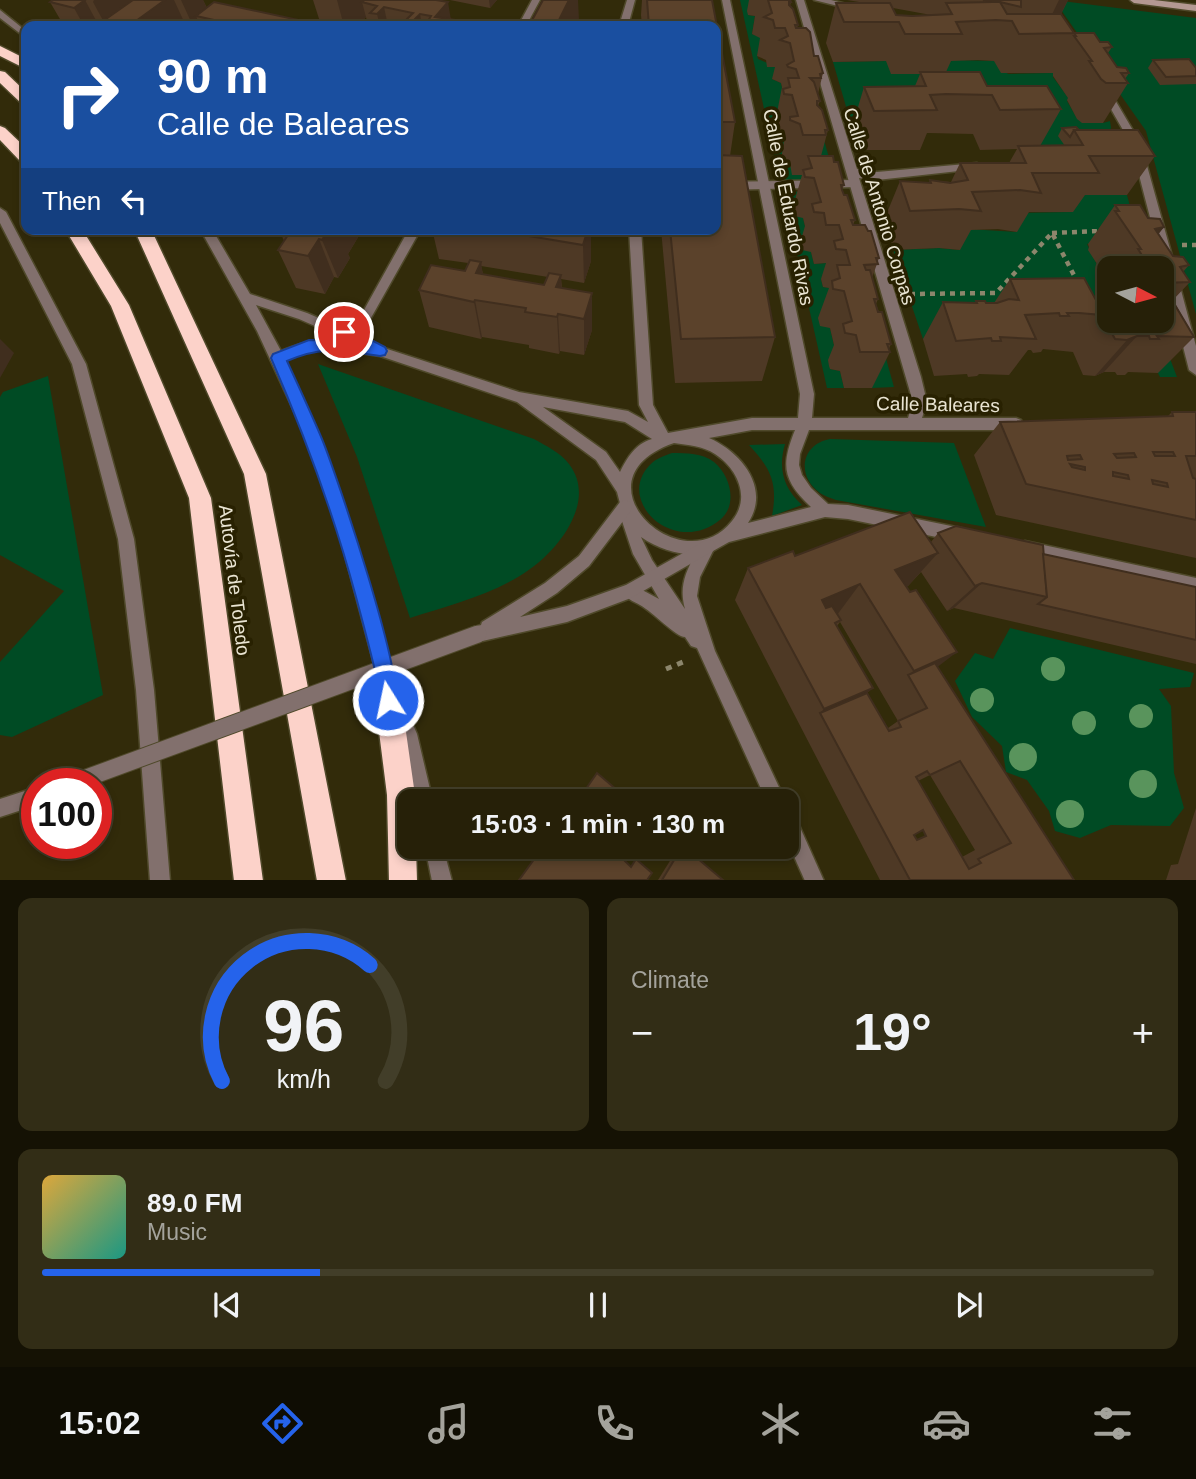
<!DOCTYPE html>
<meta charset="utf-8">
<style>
:root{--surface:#262008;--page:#322d16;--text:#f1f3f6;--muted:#a4a39c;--line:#423e29;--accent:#2563eb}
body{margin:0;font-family:Helvetica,sans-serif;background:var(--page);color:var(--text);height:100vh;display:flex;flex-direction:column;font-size:26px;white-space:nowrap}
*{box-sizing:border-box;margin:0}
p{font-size:23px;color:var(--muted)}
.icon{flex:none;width:38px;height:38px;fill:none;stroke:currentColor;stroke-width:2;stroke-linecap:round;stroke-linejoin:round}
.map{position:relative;height:880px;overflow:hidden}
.details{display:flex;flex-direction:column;gap:18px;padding:18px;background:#151204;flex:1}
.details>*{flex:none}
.guide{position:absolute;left:21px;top:21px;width:700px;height:214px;border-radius:14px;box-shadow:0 4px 10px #0003,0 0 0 2px var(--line);background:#1a4fa0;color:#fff;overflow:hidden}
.needle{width:46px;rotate:96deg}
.controls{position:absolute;left:1097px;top:256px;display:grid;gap:14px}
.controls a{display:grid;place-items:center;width:77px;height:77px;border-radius:14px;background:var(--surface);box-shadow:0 4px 10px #0003,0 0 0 2px var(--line);font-size:35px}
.speed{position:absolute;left:21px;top:768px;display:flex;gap:14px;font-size:35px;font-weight:700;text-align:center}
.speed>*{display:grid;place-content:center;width:91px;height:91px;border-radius:50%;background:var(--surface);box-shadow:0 4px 10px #0003,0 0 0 2px var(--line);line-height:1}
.speed .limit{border:10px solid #d22;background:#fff;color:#111}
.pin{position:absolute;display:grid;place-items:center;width:60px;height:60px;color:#fff;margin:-30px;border:4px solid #fff;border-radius:50%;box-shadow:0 2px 7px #0007}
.me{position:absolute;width:77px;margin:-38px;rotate:350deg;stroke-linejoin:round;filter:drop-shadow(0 0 5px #0008)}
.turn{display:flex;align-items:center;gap:24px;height:147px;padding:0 21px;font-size:32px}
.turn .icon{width:91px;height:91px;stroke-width:2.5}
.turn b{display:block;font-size:49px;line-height:60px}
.then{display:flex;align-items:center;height:66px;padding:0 21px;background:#0003;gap:14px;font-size:26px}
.big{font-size:52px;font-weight:800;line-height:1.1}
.details .widget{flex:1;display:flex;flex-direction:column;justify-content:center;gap:10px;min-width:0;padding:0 24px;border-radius:14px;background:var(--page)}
.details .dial{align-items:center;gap:0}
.dial svg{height:182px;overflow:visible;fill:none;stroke:var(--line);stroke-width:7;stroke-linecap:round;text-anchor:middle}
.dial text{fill:var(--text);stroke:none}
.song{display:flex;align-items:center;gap:21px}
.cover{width:84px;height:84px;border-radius:10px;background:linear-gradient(135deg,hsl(40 70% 55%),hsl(170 70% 35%))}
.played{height:7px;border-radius:4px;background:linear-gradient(90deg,var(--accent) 25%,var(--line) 25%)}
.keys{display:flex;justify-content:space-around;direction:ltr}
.heat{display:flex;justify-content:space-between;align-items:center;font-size:38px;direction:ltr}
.details .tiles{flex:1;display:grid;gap:18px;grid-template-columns:1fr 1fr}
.widget:last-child{grid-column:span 2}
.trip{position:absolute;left:397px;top:789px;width:402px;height:70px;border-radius:14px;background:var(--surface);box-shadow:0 4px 10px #0003,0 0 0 2px var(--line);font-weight:800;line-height:70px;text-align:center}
.tab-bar{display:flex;height:112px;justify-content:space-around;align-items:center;background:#0f0d03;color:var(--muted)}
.tab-bar .icon{width:49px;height:49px}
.tab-bar .selected{color:var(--accent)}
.tab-bar b{font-size:32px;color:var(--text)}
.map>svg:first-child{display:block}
.green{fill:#004b24;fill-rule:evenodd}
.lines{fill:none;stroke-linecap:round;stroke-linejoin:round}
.pedestrian-casing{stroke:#4f492a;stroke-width:3}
.minor-casing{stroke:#4f492a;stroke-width:3}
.tertiary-casing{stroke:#4f492a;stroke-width:3}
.secondary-casing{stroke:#4f492a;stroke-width:3}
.motorway-casing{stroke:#4f492a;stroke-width:3}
.path-far1{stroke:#8c866c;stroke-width:4.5;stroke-dasharray:5 5;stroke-linecap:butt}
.path{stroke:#8c866c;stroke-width:5;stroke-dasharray:6 6;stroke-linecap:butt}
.pedestrian{fill:#82706d;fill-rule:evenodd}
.minor{fill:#82706d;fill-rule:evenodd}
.tertiary{fill:#82706d;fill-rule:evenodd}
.secondary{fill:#b39892;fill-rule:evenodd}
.motorway{fill:#fcd2c9;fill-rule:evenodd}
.tertiary-bridge-casing{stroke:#4f492a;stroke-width:19;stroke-linecap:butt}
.tertiary-bridge{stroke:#82706d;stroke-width:17}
.tree{fill:#59945c}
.wall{fill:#4e3925;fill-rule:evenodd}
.shaded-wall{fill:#402e1e}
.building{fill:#5b422b;stroke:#402e1e;stroke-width:2;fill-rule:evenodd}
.route{fill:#2563eb;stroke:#184099;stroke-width:2}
.labels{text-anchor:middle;stroke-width:7;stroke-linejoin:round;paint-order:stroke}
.street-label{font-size:19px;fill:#e9e4d2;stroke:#282101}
</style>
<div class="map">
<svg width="1196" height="881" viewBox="0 0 1196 881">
<rect width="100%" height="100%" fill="#322b0a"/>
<g class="green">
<path d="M740,0h37l9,5 49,174 -55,2zM748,11l31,16 14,148 -3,-11 -9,-4v-3l7,-2 -5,-20 -9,-4 7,-4 -2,-25 6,-1 -4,-18 -9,-4 7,-3 -2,-9 -19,-8 -1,-5 7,-1 -4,-16 -8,-3 3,-18 -7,-1z"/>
<path d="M1054,0l142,18v296l-50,-183z"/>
<path d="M954,60l40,1 14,13 45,-1v4l17,23 -3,1 10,17 26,5 7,-2 1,7 -3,6 -49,2 7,10 -27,3 -13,-24 -174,2 -19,-65 53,-1 13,13h22z"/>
<path d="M839,191l55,196 -22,1 -18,-80 -51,-90 11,46 12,-1 3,14 -8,2 2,8 9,1 -2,40 7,30 -7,11 10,2 4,17h-17l-44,-196z"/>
<path d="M1064,195h63l13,48 -53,1 22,45 1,31 46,2 21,55h-17l-21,-40 -216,2 -30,-89 46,-2 20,2 9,-21 49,3 -8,-19 63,-1z"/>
<path d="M318,364l216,75c12,7 26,13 35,25 28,36 -9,84 -39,105 -34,25 -80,36 -120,49l-53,-161z"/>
<path d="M48,376l55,319 -91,42 -12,-2v-73l64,-71 -64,-36v-158l3,-5z"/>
<path d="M830,439l124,4 32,84 -150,-27c-5,-2 -12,-4 -16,-7 -24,-17 -19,-49 10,-54z"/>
<path d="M785,444c-7,24 -2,44 17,61l-30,11c6,-33 -1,-47 -23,-71z"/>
<path d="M672,453c15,0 30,0 42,9 16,13 24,42 7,57 -47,40 -110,-21 -68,-57 5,-4 13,-7 19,-9z"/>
<path d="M1010,628l184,45 -4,14 -31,2 12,17 3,67 10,35 -14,18 -59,-1 -31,13 -25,-7 -6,-20 -22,-31 -21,-8 -4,-26 -30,-29 -17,-36 20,-28 18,6z"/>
</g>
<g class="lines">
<g class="pedestrian-casing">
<path id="pedestrian" d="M854,180l5,4 -1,3 -142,3v-8z"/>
</g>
<g class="minor-casing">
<g id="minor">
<path d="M532,0h8l-14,26h-8z"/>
<path d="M627,0h8l-7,26h-9z"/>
<path d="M722,0h8l84,394 -2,24h96l5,-16 -117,-402h8l53,169 20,3 100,-9 5,3 -5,3 -100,11 -18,-2 62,199 6,25 -5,16h94l5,2 2,4 -2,4 -5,2h-207l-9,24 -1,11 3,10 9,13 17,16 20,1 113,23 5,2 3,5 -3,5 -5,2 -113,-23 -23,-2 -96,25 -16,9 -13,26 -3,19 18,55 71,151h-19l-70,-154 -6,-2 -6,-9c-9,0 -32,-25 -45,-32 -7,-4 -14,-6 -17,-14l2,-5 6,-2 28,15 -26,-45 -13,-39 2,-4 -5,-19 -21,-32 -79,-58 -137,-46 -48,-7 -22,1 -25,11c50,103 79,205 108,316l-2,6 -6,2 -6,-2 -42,-158 -31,-88 -49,-106 -57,-102h12l38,65 57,19 35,15 17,-9 50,-90h12l-54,96 -14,8 21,9 1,3 144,47 109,19 20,11 -9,-17 -10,-176h12l12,176 15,28 84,-15h46l2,-24zM256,305l43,14 50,22c-28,-4 -43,0 -68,10zM543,407l82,15 27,17c-17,5 -25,19 -32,33l-14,-20zM752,430h43c-14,35 -13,50 16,77l-63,16c23,-35 -7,-71 -39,-85zM674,443c14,2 29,3 41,11 23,15 36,44 17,67 -51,64 -162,-42 -58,-78zM641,537c16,11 34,17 54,18 -10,18 -16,33 -10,54l-33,-49z"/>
<path d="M814,0h17l27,7 -4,3z"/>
<path d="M0,10l26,21v7l-26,-20z"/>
<path d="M1102,88h6l33,56 31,112 -2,3 -4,1 -6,-4 -29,-112 -31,-54z"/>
<path d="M0,208l6,4 80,152 48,175 20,151 16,191h-20l-14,-191 -18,-151 -46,-175 -72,-141z"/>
<path d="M1172,275l6,4 18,67v29l-7,-5 -23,-91z"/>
<path d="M1025,541l171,37v14l-171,-37 -5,-2 -3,-5 3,-5z"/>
<path d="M399,703l6,3 12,28 16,68h-18l-16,-68 -9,-22 3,-6z"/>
<path d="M788,814l7,2 29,65h-19l-17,-38z"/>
<path d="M425,847h18l9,34h-20z"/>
</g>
</g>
<g class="tertiary-casing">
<g id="tertiary">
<path d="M625,500l5,2 2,5 -2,5 -41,54 -32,27 -37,24 47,-11 59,-21 82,-46 5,2 3,5 -3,5 -82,47 -64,24 -89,20 -6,-2 -2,-6 2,-6 9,-3 1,-3 63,-39 34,-27 41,-54z"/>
<path d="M37,787v18l-37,12v-18z"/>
</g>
</g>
<g class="secondary-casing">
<path id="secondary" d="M1130,0h24l42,5v6l-62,-8z"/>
</g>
<g class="motorway-casing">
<g id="motorway">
<path d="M0,46l26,13v10l-26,-13z"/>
<path d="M0,71l5,1 21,20v12l-5,-1 -21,-20z"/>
<path d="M0,126l5,2 21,20v14l-6,-1 -20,-21z"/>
<path d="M65,229h17l47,76 82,193 52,383h-29l-45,-383 -78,-192z"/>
<path d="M134,229h17l115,245 80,407h-29l-73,-407z"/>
<path d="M385,663l9,4 4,9 17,119v7h-5v45h6l1,34h-28l-2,-86 -15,-119 4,-9z"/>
</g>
</g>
<g class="path-far1">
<path d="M1052,233l48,-2"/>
<path d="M1182,245h14"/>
<path d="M910,294l86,-1 56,-60 25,48"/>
</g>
<path class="path" d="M666,669l22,-9"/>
<use href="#pedestrian" class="pedestrian"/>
<use href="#minor" class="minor"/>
<use href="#tertiary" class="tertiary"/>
<use href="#secondary" class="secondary"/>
<use href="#motorway" class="motorway"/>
<g class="tertiary-bridge-casing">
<path id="tertiary-bridge" d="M70,784l408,-150"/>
</g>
<use href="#tertiary-bridge" class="tertiary-bridge"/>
</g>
<g class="tree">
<circle cx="1053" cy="669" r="12"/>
<circle cx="982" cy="700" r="12"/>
<circle cx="1141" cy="716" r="12"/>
<circle cx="1084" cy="723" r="12"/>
<circle cx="1023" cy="757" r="14"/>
<circle cx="1143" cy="784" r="14"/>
<circle cx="1070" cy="814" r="14"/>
</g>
<g class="wall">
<path d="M53,0h150l4,8 114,17 -8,-25h123l21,26h-89l-2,-9 -9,9h-293l-14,-24z"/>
<path d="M450,0h47l-7,8z"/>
<path d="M642,0h70l23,122 -5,34 45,181 -13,44 -87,2 -14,-154h55v-203h-74l-1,-11z"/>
<path d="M749,0h41l1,2 -1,4 8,19 -1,3 17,28 9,17 -5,21 2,7 -2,5 10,24 -7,26 13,6 10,23 -2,5 13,30 -2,5 15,6 11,27 -7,20 6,21 -2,5 15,40 -2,5 1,3 -18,36h-28l-4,-17 -10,-2 -1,-3 -1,-6 6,-15 -4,-17 -10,-2 -2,-8 11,-30 -6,-1 -2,-8 5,-16 -12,1 -3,-12 -9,-2 -2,-7 5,-17 -2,-8 -9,-2 -2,-6 10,-35h-10l-2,-11 -9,-4 3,-20 -1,-5 -8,-1 -1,-6 8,-41 -1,-4 -9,-4 3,-12h-8l-1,-7 -9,-4 3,-18 -8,-4 3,-18 -7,-1 -1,-4z"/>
<path d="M847,0h221l-7,14 13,19 38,14 -4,6 9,14 12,6 -4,6 3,4 -25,40h-21l-5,-4 -10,-19 1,-2 -15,-22v-3h-52l-7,-12 -16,-1 -27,1 -5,11 115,37 -21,37h25l-7,-10 4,-8 17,2 76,26 -28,39h-42l-12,17h-44l-12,20 -19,-3 -27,1 -11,20 -21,-2 -46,2 -9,-30 16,-39 29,2 1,-3 21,2 9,-19h49l8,-14 -37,1 -7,-16 -44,-1h-2l-7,17h-60l-8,-23 12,-40 51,-1 5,-12h-29l-5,-13 -53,1 -7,-19 10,-40h29zM893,8l38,7h-35z"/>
<path d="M1153,60l43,8v16l-36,1 -12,-17z"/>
<path d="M1115,205l33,13 16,9 -6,7 15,22 16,9 -6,7 7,10 -17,18 21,37 -36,36 -30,-1 -3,3h-8l-2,-3h-11l-9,4 -12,-1 -10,-23 -30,-3 -2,3 -8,1 -2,-3h-3l-19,25 -30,-1 -2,2 -9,1 -1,-3 -33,2 -11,-37 20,-37 32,1 1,-2 10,2h8l16,-24 86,21 66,20v-52h-52v16l-22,-34 1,-3 -1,-3z"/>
<path d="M279,229h84l-15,25 2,4 -12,20 -4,-1 -9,17 -29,-6 -18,-38 6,-9z"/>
<path d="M432,229h159v32l-7,22 -23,-4 1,9 30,42 -8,25 -24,-4 -1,3 -30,-6v-3l-47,-8 -1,2 -52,-12 -10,-37 46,-19 3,-8 -29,-4zM481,266l67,11 -4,8 -61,-11z"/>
<path d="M1172,412h24v146l-200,-43 -22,-60 26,-33 168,-6z"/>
<path d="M938,533l105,21 153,33v77l-242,-56 -7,3 -26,-39 -13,14 -2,1 31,80 137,213h-194l-145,-280 13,-32 47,-12 136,-14zM840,622l58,99 -10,7 -21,-35 6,-5 -36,-62zM930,775l45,75 -13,7 -44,-76zM923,830l3,6 -9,4 -3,-5z"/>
<path d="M1196,808v72h-30l5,-15 7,-1z"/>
<path d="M682,847l41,33h-65l15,-24z"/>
</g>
<g class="shaded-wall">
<path d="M85,0l14,26h-15l-10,-18z"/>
<path d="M94,0h68l-56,26 -13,-24z"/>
<path d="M165,0h9l12,26h-57z"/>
<path d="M181,0h22l8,17 -15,-1 4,10h-7z"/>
<path d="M337,0h46l-21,2 4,15 -9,9h-13z"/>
<path d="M489,0h8l-7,8z"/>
<path d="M569,0h9l1,20 -3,6h-20z"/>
<path d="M1059,0h9l-15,30 -10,3z"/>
<path d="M448,2l4,24 -17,-9z"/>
<path d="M384,7l4,19h-8l-3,-12z"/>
<path d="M420,14l2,12h-8l-1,-5z"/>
<path d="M1164,227l-22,28 13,-26z"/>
<path d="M329,229h34l-15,25 2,4 -12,20 -16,-38z"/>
<path d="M588,229h3v32l-7,22 -1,-38z"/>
<path d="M319,239l15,38 -9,17 -17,-38z"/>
<path d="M481,262l6,38 -11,-27z"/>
<path d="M561,275l2,38 -7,-26z"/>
<path d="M592,293v37l-8,25v-36z"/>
<path d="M475,300l7,37 -1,2 -7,-37z"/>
<path d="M558,314l2,37 -1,3 -2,-37z"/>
<path d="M1137,336l-33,36 -9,4 32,-36z"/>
<path d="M0,339l14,14 -14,25z"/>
<path d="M938,553l-30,33 -39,16 26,-32z"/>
<path d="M982,583l-28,25 -7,3 28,-25z"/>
<path d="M860,584l-23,31 -36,15 21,-30z"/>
<path d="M957,652l-34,26 -15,-3 6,-4z"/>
<path d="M873,688l-27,23 -26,2 4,-4z"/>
<path d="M631,847h3l-14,21 3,-9z"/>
</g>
<g class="building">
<path d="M53,0h32l-11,8 -24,-6z"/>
<path d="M133,0h32l-36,26h-33z"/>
<path d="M365,0h71l12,2 -13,15 21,3 -3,6h-28l6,-10 -11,-2 -7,7 -7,-1 7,-7 -29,-6 -7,7 -7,-1 7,-7 -15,-4z"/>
<path d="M543,0h26l-13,26h-27z"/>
<path d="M647,0h65l23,122h-19v-96h-67z"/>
<path d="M768,0h22l1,2h-2v3l4,4 5,16h-3l1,3h10l4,4 4,24h4l5,17 -3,1 1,4h-11l4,4 6,19h-3v4l5,5 6,20h-3l1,5h-23l-3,-11 -10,-4v-3l8,-1 -6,-21 -8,-1 -1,-5 7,-2 -2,-9h11l-3,-9 -8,-2 -1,-2 7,-4 -4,-18 -10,-3 8,-4 -3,-8h-10l-2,-8 -9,-3 8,-4z"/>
<path d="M983,0h38v7l-21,-5z"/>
<path d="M214,2l108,23 -1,1h-80l-45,-10z"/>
<path d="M992,2h8l7,12h54l13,19h20l6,9h8l4,5 -8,1 13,19 9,1 3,5h-8l7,10h-22l-5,-4 -12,-18h3l-18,-25h2l-2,-3 -55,1 -7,-13 -16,-1 -40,2 6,12h-57l-6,-12h-55l-8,-19h54l6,12 16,1 40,-2 -6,-11z"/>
<path d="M1189,59l7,9v8l-30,1 -13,-17z"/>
<path d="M920,72h60l7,14h60l14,23 -61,1 -8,-15 -46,-1 -16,1 7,15 -63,1 -10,-24 62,-1z"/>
<path d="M1076,127l3,3h-5l-4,7 -8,-9z"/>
<path d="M1074,130h64l17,26h-66l10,17h-67l9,20 -21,-3 -48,2 9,19 -22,-2 -49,2 -10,-30 31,2 -1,-3 20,3 18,-3 -8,-17h66l-8,-17 65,-1z"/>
<path d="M716,155l26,1 33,181 -94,2 -11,-110h46z"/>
<path d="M808,156h25l1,6h4l6,23h-3l1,5 2,5h3l8,25h-4l2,5h12l3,6h3l8,27h-3l2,6 -14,1 2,5h4l8,29h-4l4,13h4l9,32h-4l3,8h-30l-4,-17 -11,-2 -2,-9 9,-3 -8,-30 -11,-2 -1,-8 8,-3 -3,-13h13l-4,-15 -10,-1 -2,-8 9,-2 -4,-14h-13l-2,-12 -10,-1 -2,-8 9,-2 -7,-24 -9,-1 -1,-4 -1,-3 9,-2z"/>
<path d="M1115,205h25l8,13 12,1 4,8 -9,2 18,27 10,1 6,8 -9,2 10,15 -27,1 -1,-2v-13h-12l-12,-19h3l-26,-38h4z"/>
<path d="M292,229h37l-7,11 -3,-1 -11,17 -30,-6z"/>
<path d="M487,229h101l-5,16z"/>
<path d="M470,260l11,2 -5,11 68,12 5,-12 12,2 -5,12 36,6 -8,26 -26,-5 -1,3 -32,-5 1,-4 -51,-8 -1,2 -55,-12 12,-25 34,6z"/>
<path d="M1084,278l12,22 14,2v18h52v-20h10l22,37 -37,-1 2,3h-9l-1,-3h-12l-10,4 -12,-1 -13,-24 -23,-2h-12l2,3h-9l-1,-3 -34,2 11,24 -36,-2 1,4h-9l-1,-3 -35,3 -13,-39 34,1 -1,-2h9l1,2h11l12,-4 10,1 -9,-21z"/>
<path d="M1172,412h24v44h-10l7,22 3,1v41l-170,-36 -26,-62 173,-6zM1153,452h20l2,4h-20zM1134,453l2,4 -19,1 -3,-4zM1080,455l2,4 -14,1 -1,-4zM1070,464l15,3v3l-13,-3zM1113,472l15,3 1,4 -16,-3zM1152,480l15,3 1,4 -15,-3z"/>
<path d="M910,512l28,41 -43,17 15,22 6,-2 41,62 -43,19 -54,-87 -38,16 4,8 6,-2 9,14 -6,3 38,65 -49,21 -76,-141 45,-17 2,5z"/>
<path d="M956,526l87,19 4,52 -65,-14 -7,3 -37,-53z"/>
<path d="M1043,554l153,33v53l-158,-36 9,-7z"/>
<path d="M935,663l139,217h-164l-90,-167 47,-20 22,38 12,-4 -3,-6 29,-13 -19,-33zM960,761l51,82 -33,16 3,4 -12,6 -53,-92 11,-6 3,4zM923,830l3,6 -9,4 -3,-5z"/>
<path d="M597,773l34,29h-54z"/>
<path d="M543,847h88l-8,12 8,8 5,-8 16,14 -5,7h-128z"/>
<path d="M682,847h2l39,33h-61z"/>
</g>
<path class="route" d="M344,326l41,21 2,4 -2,4 -5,1c-39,-5 -56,-11 -93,5 12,26 24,52 35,78 15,37 84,241 73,268l-7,3 -6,-3c-5,-10 -4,-21 -6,-32 -6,-26 -13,-52 -20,-78 -22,-82 -51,-161 -85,-239l2,-4 36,-14 40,1 -12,-9z"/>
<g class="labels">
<g class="street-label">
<text transform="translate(880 206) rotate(73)" y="7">Calle de Antonio Corpas</text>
<text transform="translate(789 207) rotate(79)" y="7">Calle de Eduardo Rivas</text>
<text transform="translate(938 404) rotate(1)" y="7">Calle Baleares</text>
<text transform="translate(235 580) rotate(83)" y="7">Autovía de Toledo</text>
</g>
</g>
</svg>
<div class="controls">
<a><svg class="needle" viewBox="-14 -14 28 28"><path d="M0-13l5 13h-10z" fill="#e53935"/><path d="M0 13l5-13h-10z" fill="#a4a39c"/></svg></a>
</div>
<div class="speed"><div class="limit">100</div></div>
<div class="pin" style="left:344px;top:332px;background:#d93025"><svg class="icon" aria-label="arrive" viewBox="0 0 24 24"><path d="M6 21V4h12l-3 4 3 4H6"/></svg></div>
<svg class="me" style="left:388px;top:700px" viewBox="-20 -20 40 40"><circle r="17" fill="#2563eb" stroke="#fff" stroke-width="3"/><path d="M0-11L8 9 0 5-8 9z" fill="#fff"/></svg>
<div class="trip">15:03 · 1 min · 130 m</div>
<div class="guide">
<div class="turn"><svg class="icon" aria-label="right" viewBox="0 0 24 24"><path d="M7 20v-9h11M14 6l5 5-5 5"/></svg><div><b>90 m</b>Calle de Baleares</div></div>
<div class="then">Then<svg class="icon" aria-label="left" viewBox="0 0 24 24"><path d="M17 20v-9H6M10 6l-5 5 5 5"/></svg></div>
</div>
</div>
<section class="details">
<div class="tiles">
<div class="widget dial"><svg viewBox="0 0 100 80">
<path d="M14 69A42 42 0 1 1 86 69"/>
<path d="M14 69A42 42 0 0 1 79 18" stroke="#2563eb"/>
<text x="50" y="56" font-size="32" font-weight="700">96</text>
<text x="50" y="72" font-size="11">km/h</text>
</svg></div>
<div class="widget"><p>Climate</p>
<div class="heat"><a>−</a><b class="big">19°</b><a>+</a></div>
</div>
<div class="widget">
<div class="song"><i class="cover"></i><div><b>89.0 FM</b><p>Music</p></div></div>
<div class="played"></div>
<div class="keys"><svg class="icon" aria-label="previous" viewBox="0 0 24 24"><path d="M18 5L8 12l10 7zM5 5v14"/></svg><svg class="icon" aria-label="pause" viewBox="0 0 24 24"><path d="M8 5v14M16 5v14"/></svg><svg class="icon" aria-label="next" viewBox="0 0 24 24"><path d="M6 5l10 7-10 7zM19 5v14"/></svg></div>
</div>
</div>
</section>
<nav class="tab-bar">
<b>15:02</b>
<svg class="icon selected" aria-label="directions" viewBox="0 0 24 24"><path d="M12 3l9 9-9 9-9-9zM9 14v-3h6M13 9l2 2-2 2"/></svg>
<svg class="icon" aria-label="music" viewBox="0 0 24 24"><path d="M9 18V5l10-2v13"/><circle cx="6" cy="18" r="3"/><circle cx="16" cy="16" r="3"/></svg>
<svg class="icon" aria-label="phone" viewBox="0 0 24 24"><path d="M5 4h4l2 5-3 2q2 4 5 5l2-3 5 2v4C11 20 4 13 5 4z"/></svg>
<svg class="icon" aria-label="climate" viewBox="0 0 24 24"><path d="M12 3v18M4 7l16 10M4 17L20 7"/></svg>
<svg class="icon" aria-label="car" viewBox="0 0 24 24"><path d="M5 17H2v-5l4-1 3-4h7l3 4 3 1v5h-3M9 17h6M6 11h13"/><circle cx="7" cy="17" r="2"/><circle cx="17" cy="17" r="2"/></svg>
<svg class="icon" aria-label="filters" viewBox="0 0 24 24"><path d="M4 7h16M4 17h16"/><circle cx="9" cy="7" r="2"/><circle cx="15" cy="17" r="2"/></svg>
</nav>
